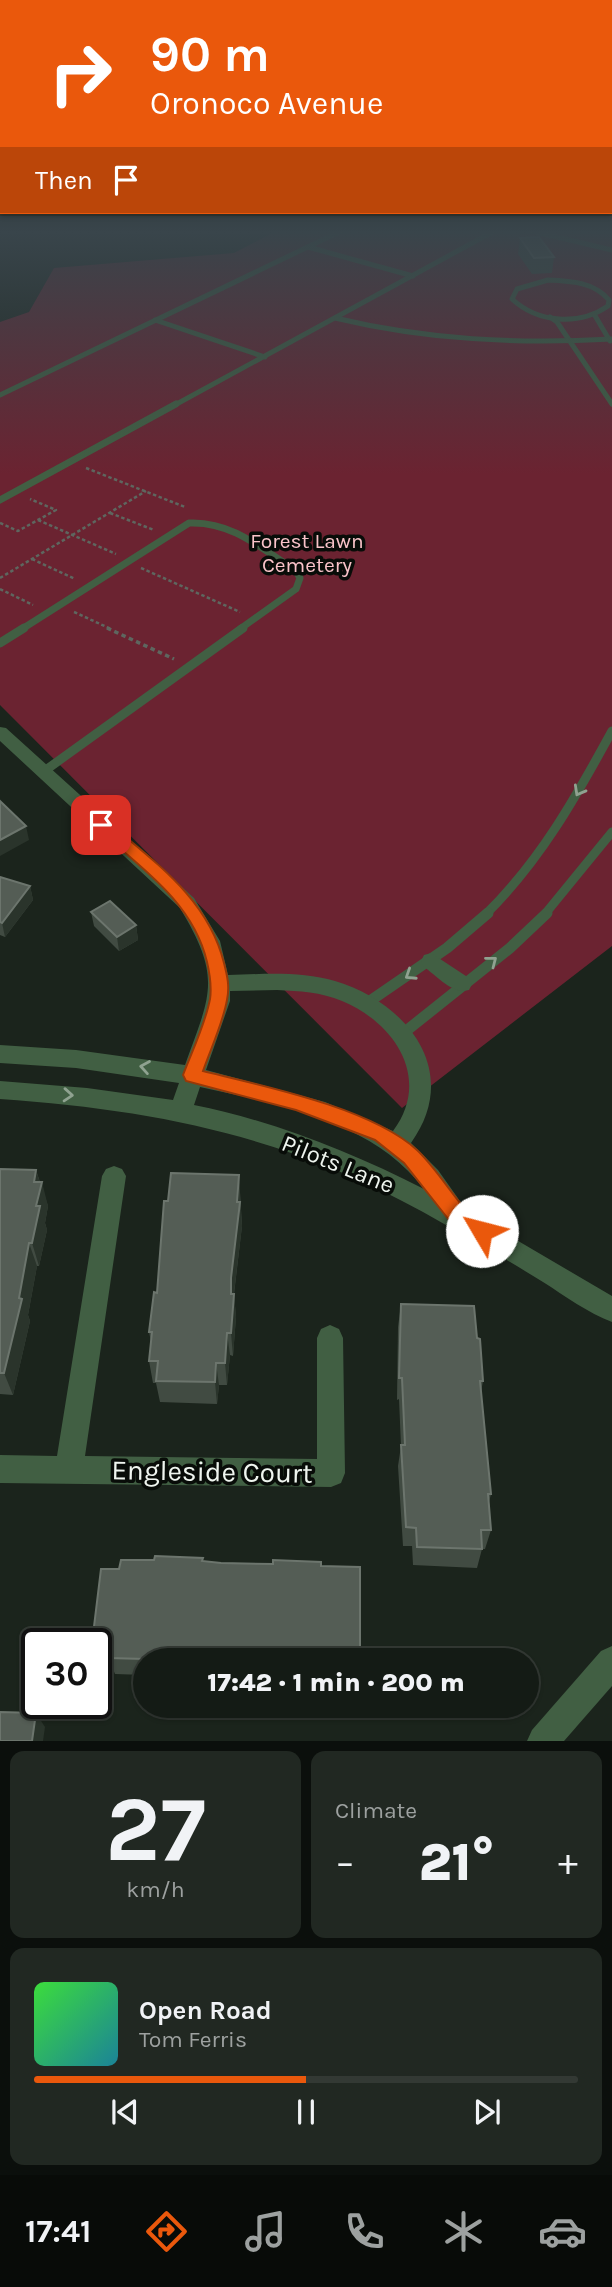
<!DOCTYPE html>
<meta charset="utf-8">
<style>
:root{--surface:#141b15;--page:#212822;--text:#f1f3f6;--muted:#9da1a0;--line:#333934;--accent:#ea580c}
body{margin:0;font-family:Karla,sans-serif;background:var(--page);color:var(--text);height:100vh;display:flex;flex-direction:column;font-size:26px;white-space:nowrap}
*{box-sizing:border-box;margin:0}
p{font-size:23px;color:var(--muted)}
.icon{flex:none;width:38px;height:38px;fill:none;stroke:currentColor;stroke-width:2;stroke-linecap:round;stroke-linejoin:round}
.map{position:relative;height:1741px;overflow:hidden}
.details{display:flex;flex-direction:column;gap:10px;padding:10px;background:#0b0f0c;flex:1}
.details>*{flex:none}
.hud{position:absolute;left:0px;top:0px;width:612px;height:214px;box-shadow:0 2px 5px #0004,0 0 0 2px var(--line);background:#ea580c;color:#fff;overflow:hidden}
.speed{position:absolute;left:21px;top:1628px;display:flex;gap:14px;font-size:35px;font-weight:700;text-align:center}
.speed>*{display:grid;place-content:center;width:91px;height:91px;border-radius:50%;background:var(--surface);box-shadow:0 2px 5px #0004,0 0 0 2px var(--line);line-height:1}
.speed .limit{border:4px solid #111;border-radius:10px;background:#fff;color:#111}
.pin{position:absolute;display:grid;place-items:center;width:60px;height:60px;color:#fff;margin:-30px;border-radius:14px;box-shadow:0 4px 10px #0006}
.me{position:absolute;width:77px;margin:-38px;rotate:307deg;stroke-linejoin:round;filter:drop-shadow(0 0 5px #0008)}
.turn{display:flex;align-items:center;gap:24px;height:147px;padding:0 35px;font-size:32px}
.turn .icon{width:91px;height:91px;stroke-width:2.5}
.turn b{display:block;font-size:49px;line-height:60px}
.then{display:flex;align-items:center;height:66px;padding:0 35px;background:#0003;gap:14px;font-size:26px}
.big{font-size:52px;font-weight:800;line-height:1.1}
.details .tile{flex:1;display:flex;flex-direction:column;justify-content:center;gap:10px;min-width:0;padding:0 24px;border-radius:14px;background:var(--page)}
.details .dial{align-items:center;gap:0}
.dial b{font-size:91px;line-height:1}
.song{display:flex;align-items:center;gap:21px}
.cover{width:84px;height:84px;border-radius:10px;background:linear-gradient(135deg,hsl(120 70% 55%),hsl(190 70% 35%))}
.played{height:7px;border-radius:4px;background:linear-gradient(90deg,var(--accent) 50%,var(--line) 50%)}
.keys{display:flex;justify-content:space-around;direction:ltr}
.heat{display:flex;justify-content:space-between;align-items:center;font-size:38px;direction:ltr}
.details .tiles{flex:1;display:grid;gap:10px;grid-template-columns:1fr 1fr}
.tile:last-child{grid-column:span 2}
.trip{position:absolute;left:133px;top:1648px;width:406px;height:70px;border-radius:35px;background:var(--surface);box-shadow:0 2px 5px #0004,0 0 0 2px var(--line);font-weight:800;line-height:70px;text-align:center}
.menu{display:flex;height:112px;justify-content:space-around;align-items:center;background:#080b08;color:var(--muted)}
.menu .icon{width:49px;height:49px}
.menu .current{color:var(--accent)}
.menu b{font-size:32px;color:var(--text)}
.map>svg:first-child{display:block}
.green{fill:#6b2331}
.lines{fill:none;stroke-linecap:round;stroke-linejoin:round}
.path-far1{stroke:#5e665f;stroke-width:2.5;stroke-dasharray:3.5 2.5;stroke-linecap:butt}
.path{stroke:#5e665f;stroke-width:3.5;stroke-dasharray:4.5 3.5;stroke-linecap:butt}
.service-far3{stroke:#415f43;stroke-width:5}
.service-far2{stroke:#415f43;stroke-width:7}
.service-far1{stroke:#415f43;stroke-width:9}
.service{stroke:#415f43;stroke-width:11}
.minor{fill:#415f43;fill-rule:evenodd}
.wall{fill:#414b42}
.shaded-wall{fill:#2a342b}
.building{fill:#545d55;stroke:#6c756d;stroke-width:2}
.oneway{stroke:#8fa290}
.route{fill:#ea580c;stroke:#983908;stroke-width:2}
.labels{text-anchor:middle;stroke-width:7;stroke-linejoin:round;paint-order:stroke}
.far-park-label{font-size:21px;fill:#fac3c9;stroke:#080c08}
.street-label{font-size:24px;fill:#eff5ef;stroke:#080c08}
.near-street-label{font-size:28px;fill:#eff5ef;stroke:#080c08}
</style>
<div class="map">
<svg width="612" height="1741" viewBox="0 0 612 1741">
<rect width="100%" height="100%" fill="#1b241c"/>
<path class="green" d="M278,230h334v716l-210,162 -402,-403v-383l29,-10 25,-44 180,-15z"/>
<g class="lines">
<g class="path-far1">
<path d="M86,468l99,39"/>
<path d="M110,513l44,17"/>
<path d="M38,520l78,34"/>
<path d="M0,523l18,8 38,-21 -26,-11"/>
<path d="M32,559l43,20"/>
<path d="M141,568l99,44"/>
<path d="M0,578l146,-87"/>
<path d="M0,589l33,16"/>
<path d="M74,612l37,17"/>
</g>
<path class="path" d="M107,628l67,31"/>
<g class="service-far3">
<path d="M528,230l84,20"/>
<path d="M308,247l105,29"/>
<path d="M548,280c23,1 46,2 61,20l-1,6c-29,20 -70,17 -96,-7l5,-10z"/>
<path d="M594,314l16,27"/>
<path d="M550,317l7,5 55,82"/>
<path d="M335,318c92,22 182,26 277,21"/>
<path d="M155,320l110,37"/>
<path d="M0,395l343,-165"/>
<path d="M173,406l323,-176"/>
</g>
<g class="service-far2">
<path d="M0,500l176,-96"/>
<path d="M22,629l167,-106c43,-2 73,26 107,48l4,7 -4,11 -56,40"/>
</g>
<g class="service-far1">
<path d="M0,643l24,-15"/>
<path d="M43,772l200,-144"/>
<path d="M486,914c54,-53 90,-117 126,-183"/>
<path d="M545,914l67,-82"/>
</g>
<g class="service">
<path d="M367,1003l80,-55 41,-35"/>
<path d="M401,1035l109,-87 37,-35"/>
</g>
<g class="minor">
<path d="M6,230h10l1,2 -5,3z"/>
<path d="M0,727l6,1 188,170 26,43 8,34c36,-1 73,-4 107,6 73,22 127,91 76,162l27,27 29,41 145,85v26c-24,-9 -47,-26 -69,-40 -39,-24 -79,-47 -120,-70 -138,-76 -267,-102 -423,-113v-18l87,7 86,12 6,-17 -103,-15 -76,-5v-18l76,5 109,15c26,-72 37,-87 -5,-157l-180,-167zM277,990c22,1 44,2 65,11 53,22 90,78 51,130l-68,-29 -119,-32 24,-69v-10zM200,1087c78,17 173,34 224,102 -73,-37 -150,-68 -230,-84z"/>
<path d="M431,953l38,25 3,6 -3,6c-16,5 -32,-14 -45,-23l-3,-6 3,-6z"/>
<path d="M114,1166l8,3 4,7 -41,280 232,3v-121l4,-9 9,-4 9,4 4,9 2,135 -4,10 -10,4 -331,-4v-28l57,1 45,-280 4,-7z"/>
<path d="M612,1646v40l-48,55h-37l5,-11 69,-79z"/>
</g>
</g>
<g class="wall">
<path d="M520,238l34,19 -2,16 -20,1 -14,-20z"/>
<path d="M0,877l30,9 3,14 -28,37 -5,-2z"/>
<path d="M91,912l45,13 2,15 -19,11 -25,-25z"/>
<path d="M0,1169l36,1 12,36 -3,17 2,7 -8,36h-2l-9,49 2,6 -17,74 -13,-1z"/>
<path d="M239,1175l3,51 -8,68 2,23 -3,39 -3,-1 -3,30h-8l-2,19 -57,-2 -4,-19h-3l-4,-22 2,-19 -2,-10 8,-39 11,-92z"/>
<path d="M401,1304l76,34 6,43 -2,11 10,102 -2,8 2,28 -6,19h-3l-5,19 -64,-3 -1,-19h-9l-5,-80 3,-20 -2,-47 -2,1 1,-73z"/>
<path d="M203,1558v4l70,2 48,-2 -176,99v14l-30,-1 -5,-12 -12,-1 -2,-5v-13l23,-74 35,-9z"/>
</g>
<g class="shaded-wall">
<path d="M26,826l3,14 -29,16v-16z"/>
<path d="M30,886l3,14 -28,37 -3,-14z"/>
<path d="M136,925l2,15 -19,11 -2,-14z"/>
<path d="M36,1170l5,16 1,-4 6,24 -3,17 2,7 -8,36 -7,-23 4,-37 -2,-24z"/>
<path d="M239,1175l1,32v-5l2,24 -9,75 1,-7 2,23 -3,39 -2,-23v-55z"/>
<path d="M29,1243l8,23 -9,49 2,6 -17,74 -9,-22z"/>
<path d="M227,1333l3,22 -3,30 -2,-22z"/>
<path d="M216,1363l3,22 -2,19 -2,-22z"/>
<path d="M36,1713l9,14 -2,14h-11z"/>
</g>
<g class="building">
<path d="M539,237l15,20 -20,1 -14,-20z"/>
<path d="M0,801l26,25 -26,14z"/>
<path d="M0,877l30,9 -28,37 -2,-1z"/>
<path d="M110,901l26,24 -19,12 -26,-25z"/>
<path d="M0,1169l36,1 -2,12h8l-6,24h4l-8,37h-3l-10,55 3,1 -18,74h-4z"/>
<path d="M171,1173l68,2 -2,27h3l-9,76v16h3l-3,39h-4l-2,30h-9l-1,19 -59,-1 2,-20h-9l3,-29h-3l5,-40 3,1 7,-92h4z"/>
<path d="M401,1304l73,2 3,32 3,1 3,42h-3l11,113h-3l3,36h-10l1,19 -65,-2 -1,-19 -10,-1 -5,-82h4l-3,-67h-3z"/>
<path d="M155,1556l48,2 -1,3 19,2 52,1v-4l48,2v4l39,1v94h-215v2v-4l-37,-1 2,-12 -14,-1v-2h-4l9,-74h18l2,-9h33z"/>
<path d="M0,1712l36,1 -4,28h-32z"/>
</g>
<defs><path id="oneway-chevron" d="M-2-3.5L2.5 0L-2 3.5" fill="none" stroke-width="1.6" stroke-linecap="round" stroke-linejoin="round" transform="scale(1.75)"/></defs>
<g class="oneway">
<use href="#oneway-chevron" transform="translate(579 791) rotate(119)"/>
<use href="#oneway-chevron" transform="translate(492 961) rotate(-38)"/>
<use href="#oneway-chevron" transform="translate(410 975) rotate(147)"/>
<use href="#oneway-chevron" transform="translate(145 1067) rotate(-170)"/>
<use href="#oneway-chevron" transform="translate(68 1095) rotate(4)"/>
</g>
<linearGradient id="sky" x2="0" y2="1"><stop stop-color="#0f140f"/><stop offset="0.49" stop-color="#39454b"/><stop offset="1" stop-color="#39454b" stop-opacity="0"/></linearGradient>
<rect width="612" height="474" fill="url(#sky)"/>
<path class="route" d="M101,820l6,1c47,41 101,77 117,142 3,12 6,23 3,37 -4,23 -16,48 -24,71 61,15 168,37 214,79 16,15 30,37 44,54 9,11 26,15 31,27l-3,7 -7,3 -29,-16 -49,-62 -29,-23 -79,-30 -110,-29 -3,-6c9,-24 22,-50 27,-76 2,-13 0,-24 -3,-37 -14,-60 -67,-95 -111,-134l-3,-3z"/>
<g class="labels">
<g class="far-park-label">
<text x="307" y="548">Forest Lawn<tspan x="307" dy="24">Cemetery</tspan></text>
</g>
<g class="street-label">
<text transform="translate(338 1164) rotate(22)" y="8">Pilots Lane</text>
</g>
<g class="near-street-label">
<text transform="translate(212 1471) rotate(1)" y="10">Engleside Court</text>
</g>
</g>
</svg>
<div class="speed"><div class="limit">30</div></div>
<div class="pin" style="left:101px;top:825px;background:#d93025"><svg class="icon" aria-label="arrive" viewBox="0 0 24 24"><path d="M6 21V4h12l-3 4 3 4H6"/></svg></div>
<svg class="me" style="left:482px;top:1231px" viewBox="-20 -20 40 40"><circle r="19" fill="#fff"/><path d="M0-13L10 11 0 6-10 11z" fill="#ea580c"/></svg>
<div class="trip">17:42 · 1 min · 200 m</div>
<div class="hud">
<div class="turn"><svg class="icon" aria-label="right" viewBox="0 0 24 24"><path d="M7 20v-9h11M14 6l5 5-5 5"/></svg><div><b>90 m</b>Oronoco Avenue</div></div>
<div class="then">Then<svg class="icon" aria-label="arrive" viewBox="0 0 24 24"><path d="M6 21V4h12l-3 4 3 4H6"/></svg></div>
</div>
</div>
<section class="details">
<div class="tiles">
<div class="tile dial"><b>27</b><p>km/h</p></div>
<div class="tile"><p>Climate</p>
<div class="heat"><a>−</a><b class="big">21°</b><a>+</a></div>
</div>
<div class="tile">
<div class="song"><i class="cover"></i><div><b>Open Road</b><p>Tom Ferris</p></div></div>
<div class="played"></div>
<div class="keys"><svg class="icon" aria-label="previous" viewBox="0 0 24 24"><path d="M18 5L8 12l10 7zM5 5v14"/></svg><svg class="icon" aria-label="pause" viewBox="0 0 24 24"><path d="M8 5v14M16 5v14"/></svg><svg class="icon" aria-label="next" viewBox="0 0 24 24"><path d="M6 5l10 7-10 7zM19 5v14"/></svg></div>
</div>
</div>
</section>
<nav class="menu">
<b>17:41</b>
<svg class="icon current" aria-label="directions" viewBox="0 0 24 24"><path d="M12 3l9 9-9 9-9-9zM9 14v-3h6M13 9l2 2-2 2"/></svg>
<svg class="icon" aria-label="music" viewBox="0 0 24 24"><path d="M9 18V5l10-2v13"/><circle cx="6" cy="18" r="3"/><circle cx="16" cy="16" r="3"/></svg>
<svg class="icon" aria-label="phone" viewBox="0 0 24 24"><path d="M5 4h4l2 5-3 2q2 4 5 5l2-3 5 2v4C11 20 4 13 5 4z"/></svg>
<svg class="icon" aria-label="climate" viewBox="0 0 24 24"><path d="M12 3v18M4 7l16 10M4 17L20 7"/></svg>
<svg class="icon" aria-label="car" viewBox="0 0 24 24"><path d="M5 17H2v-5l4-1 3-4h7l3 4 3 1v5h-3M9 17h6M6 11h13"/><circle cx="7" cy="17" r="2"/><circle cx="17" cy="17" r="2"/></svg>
</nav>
